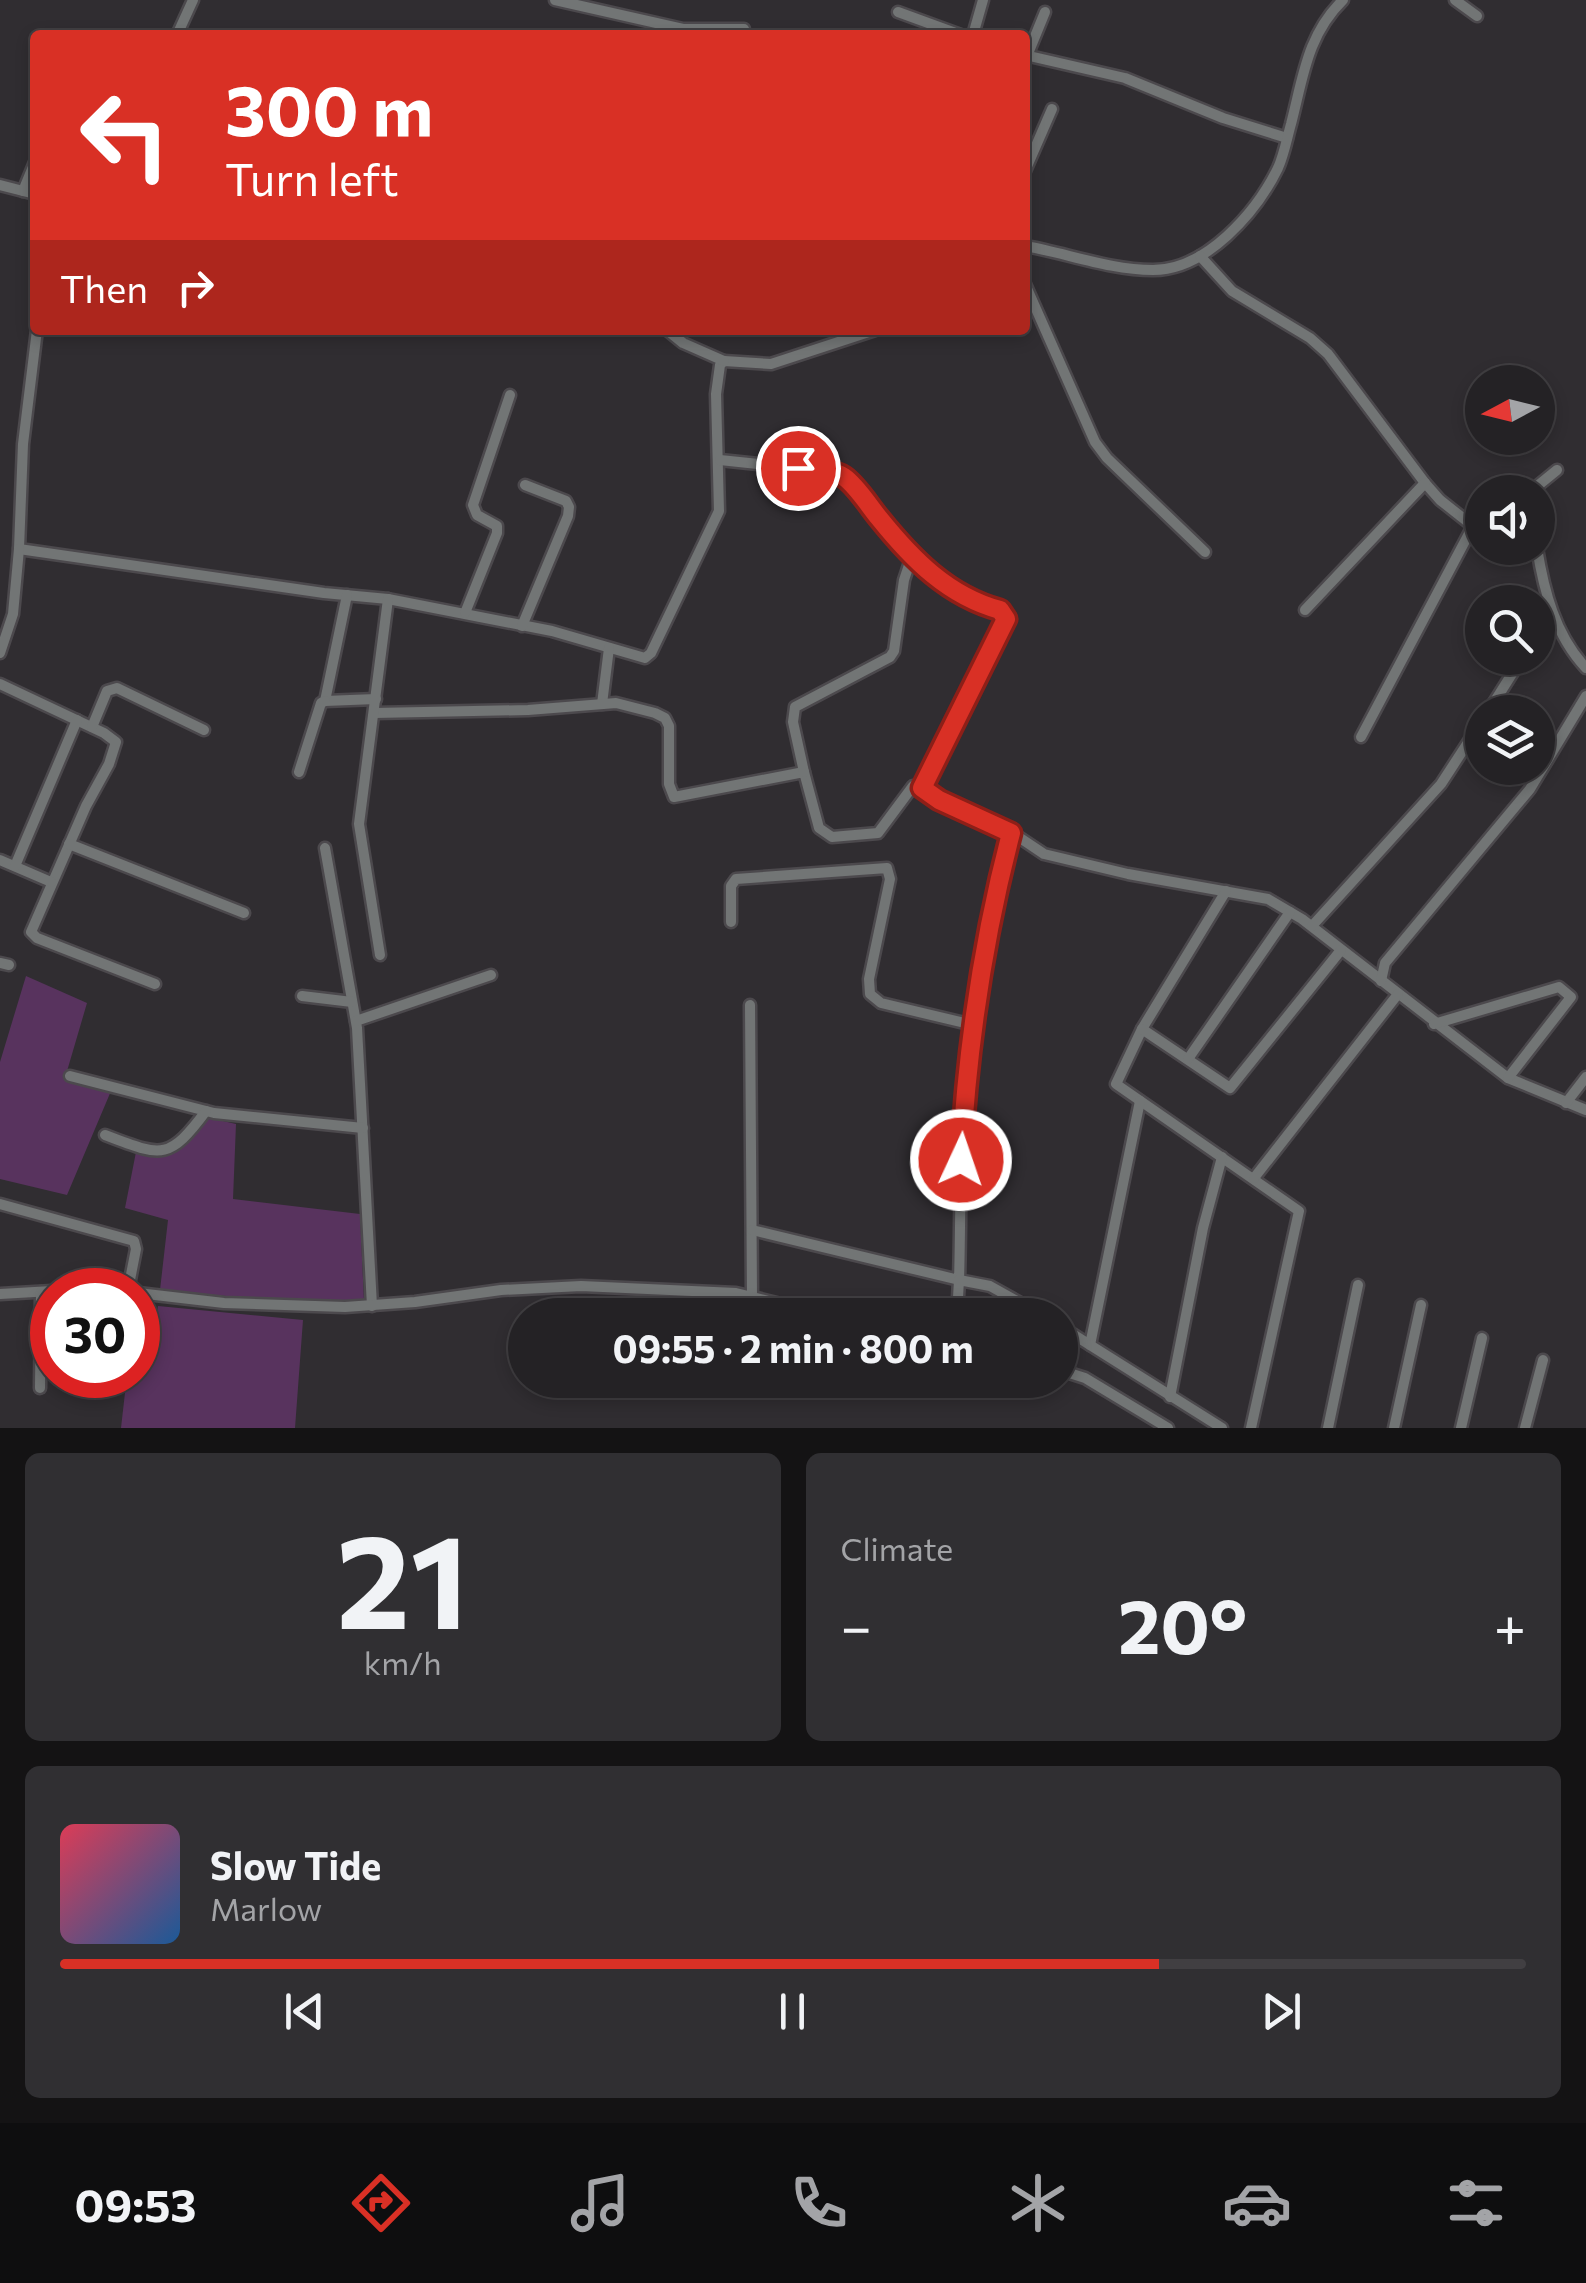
<!DOCTYPE html>
<meta charset="utf-8">
<style>
:root{--surface:#242225;--page:#302f32;--text:#f1f3f6;--muted:#a3a4a7;--line:#413f42;--accent:#d93025}
body{margin:0;font-family:Commissioner,sans-serif;background:var(--page);color:var(--text);height:100vh;display:flex;flex-direction:column;font-size:38px;white-space:nowrap}
*{box-sizing:border-box;margin:0}
p{font-size:32px;color:var(--muted)}
.icon{flex:none;width:55px;height:55px;fill:none;stroke:currentColor;stroke-width:2;stroke-linecap:round;stroke-linejoin:round}
.map{position:relative;height:1428px;overflow:hidden}
.details{display:flex;flex-direction:column;gap:25px;padding:25px;background:#141314;flex:1}
.details>*{flex:none}
.hud{position:absolute;left:30px;top:30px;width:1000px;height:305px;border-radius:10px;box-shadow:0 5px 15px #0003,0 0 0 2px var(--line);background:#d93025;color:#fff;overflow:hidden}
.needle{width:65px;rotate:263deg}
.buttons{position:absolute;left:1465px;top:365px;display:grid;gap:20px}
.buttons a{display:grid;place-items:center;width:90px;height:90px;border-radius:50%;background:var(--surface);box-shadow:0 5px 15px #0003,0 0 0 2px var(--line);font-size:50px}
.speed{position:absolute;left:30px;top:1268px;display:flex;gap:20px;font-size:50px;font-weight:700;text-align:center}
.speed>*{display:grid;place-content:center;width:130px;height:130px;border-radius:50%;background:var(--surface);box-shadow:0 5px 15px #0003,0 0 0 2px var(--line);line-height:1}
.speed .limit{border:15px solid #d22;background:#fff;color:#111}
.pin{position:absolute;display:grid;place-items:center;width:85px;height:85px;color:#fff;margin:-42px;border:5px solid #fff;border-radius:50%;box-shadow:0 2px 10px #0007}
.me{position:absolute;width:110px;margin:-55px;rotate:3deg;stroke-linejoin:round;filter:drop-shadow(0 0 8px #0008)}
.turn{display:flex;align-items:center;gap:35px;height:210px;padding:0 30px;font-size:45px}
.turn .icon{width:130px;height:130px;stroke-width:2.5}
.turn b{display:block;font-size:70px;line-height:85px}
.then{display:flex;align-items:center;height:95px;padding:0 30px;background:#0003;gap:20px;font-size:38px}
.big{font-size:75px;font-weight:700;line-height:1.1}
.details .tile{flex:1;display:flex;flex-direction:column;justify-content:center;gap:15px;min-width:0;padding:0 35px;border-radius:15px;background:var(--page)}
.details .dial{align-items:center;gap:0}
.dial b{font-size:130px;line-height:1}
.song{display:flex;align-items:center;gap:30px}
.cover{width:120px;height:120px;border-radius:15px;background:linear-gradient(135deg,hsl(350 70% 55%),hsl(210 70% 35%))}
.played{height:10px;border-radius:5px;background:linear-gradient(90deg,var(--accent) 75%,var(--line) 75%)}
.keys{display:flex;justify-content:space-around;direction:ltr}
.heat{display:flex;justify-content:space-between;align-items:center;font-size:55px;direction:ltr}
.details .tiles{flex:1;display:grid;gap:25px;grid-template-columns:1fr 1fr}
.tile:last-child{grid-column:span 2}
.trip{position:absolute;left:508px;top:1298px;width:570px;height:100px;border-radius:50px;background:var(--surface);box-shadow:0 5px 15px #0003,0 0 0 2px var(--line);font-weight:700;line-height:100px;text-align:center}
.menu{display:flex;height:160px;justify-content:space-around;align-items:center;background:#0e0e0f;color:var(--muted)}
.menu .icon{width:70px;height:70px}
.menu .current{color:var(--accent)}
.menu b{font-size:45px;color:var(--text)}
.map>svg:first-child{display:block}
.green{fill:#58335e}
.lines{fill:none;stroke-linecap:round;stroke-linejoin:round}
.minor-casing{stroke:#4c494d;stroke-width:15}
.minor{stroke:#727575;stroke-width:10}
.route-casing{stroke:#8d1f18;stroke-width:25}
.route{stroke:#d93025;stroke-width:18}
</style>
<div class="map">
<svg width="1586" height="1428" viewBox="0 0 1586 1428">
<rect width="100%" height="100%" fill="#302d31"/>
<g class="green">
<path d="M26,976l61,27 -22,75 46,13 -44,104 -67,-16v-117z"/>
<path d="M206,1117l30,7 -3,75 127,15 4,87 -104,-2 -100,-9 8,-70 -43,-12 11,-56 27,5 20,-11z"/>
<path d="M158,1306l145,14 -8,108h-174l6,-53h11v-26h13z"/>
</g>
<g class="lines">
<g class="minor-casing">
<g id="minor">
<path d="M555,0l128,29h61"/>
<path d="M1455,0l22,16"/>
<path d="M898,12l63,23"/>
<path d="M177,35l16,-35"/>
<path d="M973,35l10,-35"/>
<path d="M1025,55l100,23 98,40 64,20"/>
<path d="M1027,56l18,-44"/>
<path d="M1025,171l27,-62"/>
<path d="M0,185l35,9"/>
<path d="M23,191l12,-29"/>
<path d="M1025,246c41,7 85,24 128,24 53,0 103,-57 125,-102 6,-13 9,-30 13,-44 12,-46 16,-89 52,-124"/>
<path d="M1200,256l32,35 78,47 18,16 97,129 15,17 33,26 9,-6"/>
<path d="M1025,284l70,158 12,16 98,94"/>
<path d="M37,330l-14,114 -4,105 305,44 64,6 164,32 93,27 6,-5 68,-142 -3,-117 4,-29 4,-4 47,3 104,-34"/>
<path d="M667,330l16,13 41,18"/>
<path d="M720,460l105,11 18,5 61,74 22,19 32,24 46,21v11l-82,163 5,5 90,43 27,18 84,20 140,25 34,20 206,159 78,32"/>
<path d="M1530,492l27,-22"/>
<path d="M1537,548c7,43 18,87 49,120"/>
<path d="M347,595l-22,106 51,-2"/>
<path d="M1305,610l120,-127"/>
<path d="M465,613l32,-80v-7l-20,-11 -4,-10 37,-110"/>
<path d="M522,626l46,-110 1,-9 -3,-6 -41,-16"/>
<path d="M1538,633l14,-21"/>
<path d="M0,653l13,-39 6,-65"/>
<path d="M0,684l104,49 12,9 -7,22 -23,42 -55,126 6,6 118,46"/>
<path d="M602,704l7,-56"/>
<path d="M1488,712l34,-54"/>
<path d="M374,713l154,-3 88,-7 39,10 10,5 4,8v58l5,13 130,-25 15,56 13,9 46,-4 35,-47 9,2"/>
<path d="M92,727l15,-36 10,-3 87,42"/>
<path d="M1361,737l112,-211"/>
<path d="M299,772l22,-69 4,-2"/>
<path d="M804,772l-11,-50 2,-15 95,-50 4,-6 10,-71 8,-24"/>
<path d="M69,844l175,69"/>
<path d="M325,848l32,180 15,278"/>
<path d="M0,860l51,22"/>
<path d="M15,866l62,-146"/>
<path d="M1226,891l-84,138 -26,55 183,127 -48,217"/>
<path d="M731,922v-36l5,-7 151,-11 3,11 -21,100 1,15 11,9 92,22"/>
<path d="M1312,926l129,-142 41,-63"/>
<path d="M380,955l-21,-131 29,-225"/>
<path d="M0,963l9,2"/>
<path d="M1381,981l4,-18 145,-174 56,-93"/>
<path d="M302,996l50,6"/>
<path d="M750,1005l2,292"/>
<path d="M356,1021l135,-46"/>
<path d="M1434,1024l125,-37 12,10 -63,81"/>
<path d="M1142,1029l88,59 111,-138"/>
<path d="M1188,1059l102,-147"/>
<path d="M70,1076l144,37 149,15"/>
<path d="M1566,1103l20,-26"/>
<path d="M105,1135c56,21 63,27 101,-24"/>
<path d="M1254,1178l144,-184"/>
<path d="M0,1204l134,37 2,8 -8,41"/>
<path d="M752,1230l207,50c2,-62 0,-123 6,-184 7,-88 24,-176 46,-263"/>
<path d="M73,1290h44"/>
<path d="M138,1293l86,10 121,4 70,-5 86,-12 80,-4 155,7 90,22"/>
<path d="M0,1294l52,-3"/>
<path d="M957,1315l2,-35 31,6 52,29"/>
<path d="M1060,1326l30,19 50,-244"/>
<path d="M1090,1345l132,83"/>
<path d="M1060,1370l25,8 83,50"/>
<path d="M40,1388l1,-96"/>
<path d="M1170,1397l33,-169 19,-71"/>
<path d="M1328,1428l30,-143"/>
<path d="M1394,1428l27,-123"/>
<path d="M1461,1428l21,-90"/>
<path d="M1525,1428l18,-68"/>
</g>
</g>
<use href="#minor" class="minor"/>
</g>
<g class="lines">
<g class="route-casing">
<path id="route" d="M798,468c14,1 34,1 46,9 13,9 25,29 35,41 33,41 69,78 121,92l6,9 -84,169 17,12 72,33c-28,107 -44,216 -50,327"/>
</g>
<use href="#route" class="route"/>
</g>
</svg>
<div class="buttons">
<a><svg class="needle" viewBox="-14 -14 28 28"><path d="M0-13l5 13h-10z" fill="#e53935"/><path d="M0 13l5-13h-10z" fill="#a3a4a7"/></svg></a>
<a><svg class="icon" aria-label="sound" viewBox="0 0 24 24"><path d="M4 9h4l5-4v14l-5-4H4zM17 9q2 3 0 6"/></svg></a>
<a><svg class="icon" aria-label="search" viewBox="0 0 24 24"><circle cx="10" cy="10" r="6"/><path d="M15 15l6 6"/></svg></a>
<a><svg class="icon" aria-label="layers" viewBox="0 0 24 24"><path d="M12 4l9 5-9 5-9-5zM3 14l9 5 9-5"/></svg></a>
</div>
<div class="speed"><div class="limit">30</div></div>
<div class="pin" style="left:798px;top:468px;background:#d93025"><svg class="icon" aria-label="arrive" viewBox="0 0 24 24"><path d="M6 21V4h12l-3 4 3 4H6"/></svg></div>
<svg class="me" style="left:961px;top:1160px" viewBox="-20 -20 40 40"><circle r="17" fill="#d93025" stroke="#fff" stroke-width="3"/><path d="M0-11L8 9 0 5-8 9z" fill="#fff"/></svg>
<div class="trip">09:55 · 2 min · 800 m</div>
<div class="hud">
<div class="turn"><svg class="icon" aria-label="left" viewBox="0 0 24 24"><path d="M17 20v-9H6M10 6l-5 5 5 5"/></svg><div><b>300 m</b>Turn left</div></div>
<div class="then">Then<svg class="icon" aria-label="right" viewBox="0 0 24 24"><path d="M7 20v-9h11M14 6l5 5-5 5"/></svg></div>
</div>
</div>
<section class="details">
<div class="tiles">
<div class="tile dial"><b>21</b><p>km/h</p></div>
<div class="tile"><p>Climate</p>
<div class="heat"><a>−</a><b class="big">20°</b><a>+</a></div>
</div>
<div class="tile">
<div class="song"><i class="cover"></i><div><b>Slow Tide</b><p>Marlow</p></div></div>
<div class="played"></div>
<div class="keys"><svg class="icon" aria-label="previous" viewBox="0 0 24 24"><path d="M18 5L8 12l10 7zM5 5v14"/></svg><svg class="icon" aria-label="pause" viewBox="0 0 24 24"><path d="M8 5v14M16 5v14"/></svg><svg class="icon" aria-label="next" viewBox="0 0 24 24"><path d="M6 5l10 7-10 7zM19 5v14"/></svg></div>
</div>
</div>
</section>
<nav class="menu">
<b>09:53</b>
<svg class="icon current" aria-label="directions" viewBox="0 0 24 24"><path d="M12 3l9 9-9 9-9-9zM9 14v-3h6M13 9l2 2-2 2"/></svg>
<svg class="icon" aria-label="music" viewBox="0 0 24 24"><path d="M9 18V5l10-2v13"/><circle cx="6" cy="18" r="3"/><circle cx="16" cy="16" r="3"/></svg>
<svg class="icon" aria-label="phone" viewBox="0 0 24 24"><path d="M5 4h4l2 5-3 2q2 4 5 5l2-3 5 2v4C11 20 4 13 5 4z"/></svg>
<svg class="icon" aria-label="climate" viewBox="0 0 24 24"><path d="M12 3v18M4 7l16 10M4 17L20 7"/></svg>
<svg class="icon" aria-label="car" viewBox="0 0 24 24"><path d="M5 17H2v-5l4-1 3-4h7l3 4 3 1v5h-3M9 17h6M6 11h13"/><circle cx="7" cy="17" r="2"/><circle cx="17" cy="17" r="2"/></svg>
<svg class="icon" aria-label="filters" viewBox="0 0 24 24"><path d="M4 7h16M4 17h16"/><circle cx="9" cy="7" r="2"/><circle cx="15" cy="17" r="2"/></svg>
</nav>
